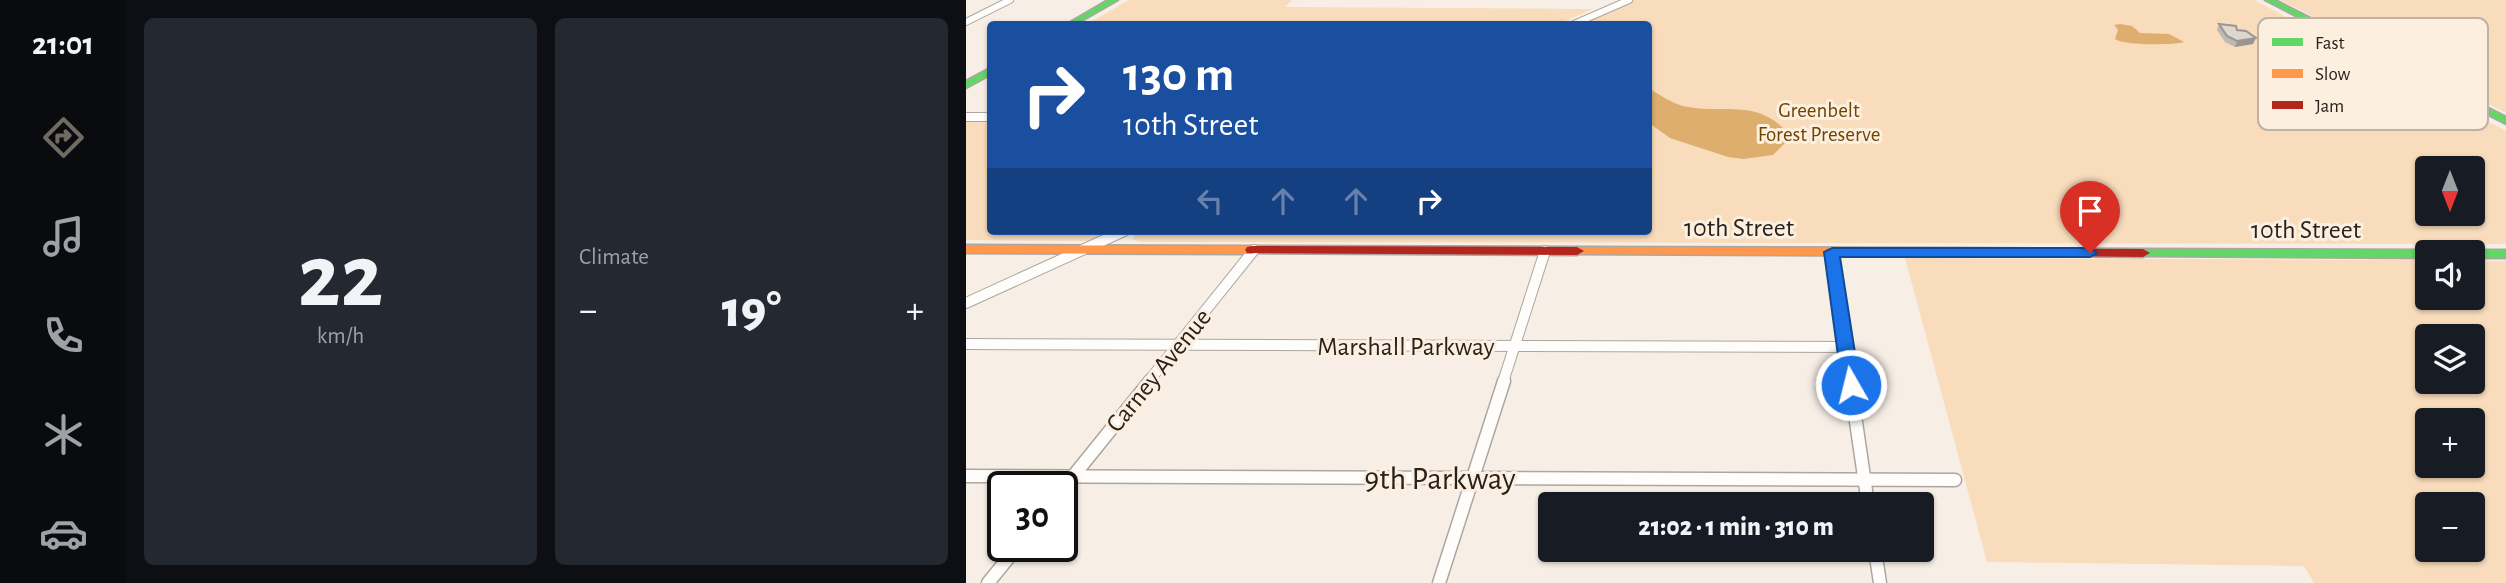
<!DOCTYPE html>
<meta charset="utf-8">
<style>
:root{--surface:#171b24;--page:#242831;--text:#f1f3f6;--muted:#9ea1a6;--accent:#706a63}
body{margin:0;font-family:"Alegreya Sans",sans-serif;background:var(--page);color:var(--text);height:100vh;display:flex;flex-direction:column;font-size:26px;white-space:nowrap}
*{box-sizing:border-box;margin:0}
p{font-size:23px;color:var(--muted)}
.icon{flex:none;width:38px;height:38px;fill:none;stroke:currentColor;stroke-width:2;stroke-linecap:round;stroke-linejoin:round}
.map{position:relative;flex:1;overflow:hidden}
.details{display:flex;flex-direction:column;gap:18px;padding:18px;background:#0d0f14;width:840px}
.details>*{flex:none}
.hud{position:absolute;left:21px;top:21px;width:665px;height:214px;border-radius:7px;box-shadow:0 2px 5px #0004;background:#1a4fa0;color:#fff;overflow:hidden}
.needle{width:46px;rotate:180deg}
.buttons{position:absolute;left:1449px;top:156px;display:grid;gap:14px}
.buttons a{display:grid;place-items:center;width:70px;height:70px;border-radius:7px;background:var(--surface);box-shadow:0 2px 5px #0004;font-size:35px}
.speed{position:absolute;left:21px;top:471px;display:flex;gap:14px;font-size:35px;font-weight:700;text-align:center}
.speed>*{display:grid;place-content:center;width:91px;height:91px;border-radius:50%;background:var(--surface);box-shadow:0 2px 5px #0004;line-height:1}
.speed .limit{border:4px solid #111;border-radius:10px;background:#fff;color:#111}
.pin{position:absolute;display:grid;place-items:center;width:60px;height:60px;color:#fff;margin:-72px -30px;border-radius:50% 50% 50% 0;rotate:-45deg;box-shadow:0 0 7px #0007}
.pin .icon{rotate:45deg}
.me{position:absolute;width:77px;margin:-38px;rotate:352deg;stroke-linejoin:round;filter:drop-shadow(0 0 5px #0008)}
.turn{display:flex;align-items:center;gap:24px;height:147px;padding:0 21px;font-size:32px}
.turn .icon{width:91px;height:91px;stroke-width:2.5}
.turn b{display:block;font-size:49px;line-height:60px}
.lanes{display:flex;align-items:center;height:66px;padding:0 21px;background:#0003;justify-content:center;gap:35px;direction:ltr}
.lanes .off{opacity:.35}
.big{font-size:52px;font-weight:800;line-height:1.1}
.details .widget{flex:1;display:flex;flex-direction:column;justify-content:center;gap:10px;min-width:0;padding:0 24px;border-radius:10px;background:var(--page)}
.details .dial{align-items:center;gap:0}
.dial b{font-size:91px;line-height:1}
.heat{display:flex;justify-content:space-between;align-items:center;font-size:38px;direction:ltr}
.details .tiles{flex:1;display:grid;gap:18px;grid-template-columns:repeat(2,1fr)}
.trip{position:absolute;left:572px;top:492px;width:396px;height:70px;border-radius:7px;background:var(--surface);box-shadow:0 2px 5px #0004;font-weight:800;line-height:70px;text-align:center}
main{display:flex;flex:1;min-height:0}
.menu{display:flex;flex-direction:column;width:126px;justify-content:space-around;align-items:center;background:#090b0e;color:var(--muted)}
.menu .icon{width:49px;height:49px}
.menu .active{color:var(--accent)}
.menu b{font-size:32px;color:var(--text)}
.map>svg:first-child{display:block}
.green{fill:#f8dcbc;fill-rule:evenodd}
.water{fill:#deae6f}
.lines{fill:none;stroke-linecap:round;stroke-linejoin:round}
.street-far3-casing{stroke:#ada6a0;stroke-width:8}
.street-far2-casing{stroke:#ada6a0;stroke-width:10}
.street-far1-casing{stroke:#ada6a0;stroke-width:12}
.street-casing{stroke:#ada6a0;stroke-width:15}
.fast-casing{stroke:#ada6a0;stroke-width:3}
.slow-casing{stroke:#ada6a0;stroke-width:3}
.jam-casing{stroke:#ada6a0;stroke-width:3}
.street-far3{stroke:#fefdfb;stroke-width:6}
.street-far2{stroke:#fefdfb;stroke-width:8}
.street-far1{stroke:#fefdfb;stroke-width:10}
.street{stroke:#fefdfb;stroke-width:12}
.fast{fill:#63d668;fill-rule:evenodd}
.slow{fill:#ff974d;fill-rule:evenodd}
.jam{fill:#b3261e;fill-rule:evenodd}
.wall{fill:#beb9b3}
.shaded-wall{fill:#9b9692}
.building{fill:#ddd7d0;stroke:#9b9692;stroke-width:2}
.route{fill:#1a73e8;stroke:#114b97;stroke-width:2}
.labels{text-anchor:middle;stroke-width:6;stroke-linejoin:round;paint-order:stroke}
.far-park-label{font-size:21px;fill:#704500;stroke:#fdefe0}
.street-label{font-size:26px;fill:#27221c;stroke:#fdefe0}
.near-street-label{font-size:32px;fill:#27221c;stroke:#fdefe0}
.key{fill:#fdefe0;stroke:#bdb2a5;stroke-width:2}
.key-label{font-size:19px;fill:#27221c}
</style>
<main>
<nav class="menu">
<b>21:01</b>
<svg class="icon active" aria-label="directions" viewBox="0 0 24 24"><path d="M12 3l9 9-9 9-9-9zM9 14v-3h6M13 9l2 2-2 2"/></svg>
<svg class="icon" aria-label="music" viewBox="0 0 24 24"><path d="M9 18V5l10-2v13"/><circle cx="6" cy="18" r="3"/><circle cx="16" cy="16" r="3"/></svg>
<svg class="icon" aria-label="phone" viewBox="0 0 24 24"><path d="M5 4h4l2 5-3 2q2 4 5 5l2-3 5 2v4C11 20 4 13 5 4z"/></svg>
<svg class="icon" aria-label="climate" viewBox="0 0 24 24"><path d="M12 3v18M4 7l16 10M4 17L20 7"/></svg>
<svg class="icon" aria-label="car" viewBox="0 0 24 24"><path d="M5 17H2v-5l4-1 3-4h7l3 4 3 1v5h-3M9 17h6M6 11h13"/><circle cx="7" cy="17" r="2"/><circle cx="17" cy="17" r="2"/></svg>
</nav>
<section class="details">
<div class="tiles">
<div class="widget dial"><b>22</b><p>km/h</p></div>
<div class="widget"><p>Climate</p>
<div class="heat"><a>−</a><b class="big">19°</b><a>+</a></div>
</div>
</div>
</section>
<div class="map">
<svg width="1540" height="583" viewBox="0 0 1540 583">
<rect width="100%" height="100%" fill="#f7efe6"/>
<g class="green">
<path d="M163,0h163l-7,7 308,2 -35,15h-471z"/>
<path d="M668,0h620l252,131v113l-1362,-2 -12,-2 6,-9h510v-207h-66zM1461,168h46v46h-46z"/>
<path d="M1314,0h226v113z"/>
<path d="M0,122h24v109h118l-19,10 -123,-1z"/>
<path d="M939,258l522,2v38h46v-37h33v322h-192l-10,-17 -317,-4zM1507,336v46h-46v-46zM1507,420v46h-46v-46zM1461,504h46v46h-46z"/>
</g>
<g class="water">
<path d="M1154,24l12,2 8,7 29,1 15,8c-8,3 -59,4 -69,-3l3,-9 -4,-5z"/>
<path d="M682,88c11,6 23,15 35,18 36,9 73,-9 104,26l-1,10 -13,13 -30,4 -15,-2 -58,-19 -21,-15z"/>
</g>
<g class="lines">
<g class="street-far3-casing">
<g id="street-far3">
<path d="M0,22l44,-22"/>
<path d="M608,24l55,-24"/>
</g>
</g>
<g class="street-far2-casing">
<path id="street-far2" d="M0,117h24"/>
</g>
<g class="street-far1-casing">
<g id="street-far1">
<path d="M866,252l19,130"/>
<path d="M0,303l158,-72"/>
<path d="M0,344l880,3"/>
<path d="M182,382l106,-132"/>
<path d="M537,382l42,-131"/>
</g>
</g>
<g class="street-casing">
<g id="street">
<path d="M884,381l18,123"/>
<path d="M0,476l989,4"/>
<path d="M96,490l88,-109"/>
<path d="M909,550l5,33"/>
<path d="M22,583l30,-37"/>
<path d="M473,583l65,-202"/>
</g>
</g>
<g class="fast-casing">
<g id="fast">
<path d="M142,0h10l-42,24h-9z"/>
<path d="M1299,0h10l231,117v7z"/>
<path d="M24,68v7l-24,13v-7z"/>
<path d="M1177,249l284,1 5,2h-5v6l-289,-2 -2,-3z"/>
<path d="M1507,250h33v8h-33v-6h-5z"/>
</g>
</g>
<g class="slow-casing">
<g id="slow">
<path d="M0,245l286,1 7,4 -7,4 -286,-1z"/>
<path d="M611,247l381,1 7,4 -7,4 -386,-2 -2,-3 2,-3z"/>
</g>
</g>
<g class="jam-casing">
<g id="jam">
<path d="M286,246l325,1 7,4 -7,4 -330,-2 -2,-3 2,-3z"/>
<path d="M992,248l185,1 7,4 -7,4 -190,-2 -2,-3z"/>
</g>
</g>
<use href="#street-far3" class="street-far3"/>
<use href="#street-far2" class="street-far2"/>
<use href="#street-far1" class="street-far1"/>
<use href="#street" class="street"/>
<use href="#fast" class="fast"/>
<use href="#slow" class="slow"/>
<use href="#jam" class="jam"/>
</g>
<g class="wall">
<path d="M1253,24l18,6 16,14 -18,3 -10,-5 -8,-12z"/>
<path d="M1295,40l39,11 -3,6 -38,-3v-9z"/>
</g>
<path class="shaded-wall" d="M1290,38l-3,6 -18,3 2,-6z"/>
<path class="building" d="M1253,24l17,2 1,4 9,1 10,7 -19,3 -10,-5z"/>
<path class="route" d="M866,248h258l7,5 -7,4h-250l20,128 -2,5h-13l-3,-5 -18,-133z"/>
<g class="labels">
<g class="far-park-label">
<text x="853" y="117">Greenbelt<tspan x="853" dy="24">Forest Preserve</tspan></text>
</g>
<g class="street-label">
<text x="773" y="236">10th Street</text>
<text x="1340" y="238">10th Street</text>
<text x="440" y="355">Marshall Parkway</text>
<text transform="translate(192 370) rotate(-51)" y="9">Carney Avenue</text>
</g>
<g class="near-street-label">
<text x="474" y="489">9th Parkway</text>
</g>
</g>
<rect x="1292" y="18" width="230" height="112" rx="10" class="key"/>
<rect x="1306" y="38" width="31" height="8" fill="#63d668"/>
<rect x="1306" y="69" width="31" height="9" fill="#ff974d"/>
<rect x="1306" y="101" width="31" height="8" fill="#b3261e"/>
<g class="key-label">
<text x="1349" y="49">Fast</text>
<text x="1349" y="80">Slow</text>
<text x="1349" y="112">Jam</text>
</g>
</svg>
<div class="buttons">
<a><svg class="needle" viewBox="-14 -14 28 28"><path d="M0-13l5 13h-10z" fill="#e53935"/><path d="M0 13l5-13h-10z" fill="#9ea1a6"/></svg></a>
<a><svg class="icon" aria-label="sound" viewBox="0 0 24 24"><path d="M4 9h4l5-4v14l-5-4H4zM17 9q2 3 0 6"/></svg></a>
<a><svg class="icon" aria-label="layers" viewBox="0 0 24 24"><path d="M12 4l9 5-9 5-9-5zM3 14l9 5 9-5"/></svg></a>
<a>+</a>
<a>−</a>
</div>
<div class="speed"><div class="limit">30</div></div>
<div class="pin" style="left:1124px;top:253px;background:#d93025"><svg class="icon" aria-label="arrive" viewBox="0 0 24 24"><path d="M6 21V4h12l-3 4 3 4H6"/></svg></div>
<svg class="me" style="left:885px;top:385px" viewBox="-20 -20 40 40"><circle r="17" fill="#1a73e8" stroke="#fff" stroke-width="3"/><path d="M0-11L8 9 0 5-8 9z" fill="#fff"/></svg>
<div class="trip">21:02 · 1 min · 310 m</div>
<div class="hud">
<div class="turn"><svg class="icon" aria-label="right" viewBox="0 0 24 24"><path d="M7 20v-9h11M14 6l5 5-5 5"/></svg><div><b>130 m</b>10th Street</div></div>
<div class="lanes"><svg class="icon off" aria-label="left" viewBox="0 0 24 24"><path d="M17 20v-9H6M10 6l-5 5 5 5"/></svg><svg class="icon off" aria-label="ahead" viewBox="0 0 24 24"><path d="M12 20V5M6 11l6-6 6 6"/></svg><svg class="icon off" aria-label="ahead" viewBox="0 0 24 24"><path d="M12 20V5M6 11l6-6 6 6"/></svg><svg class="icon" aria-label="right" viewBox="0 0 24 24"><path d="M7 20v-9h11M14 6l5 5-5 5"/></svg></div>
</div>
</div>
</main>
